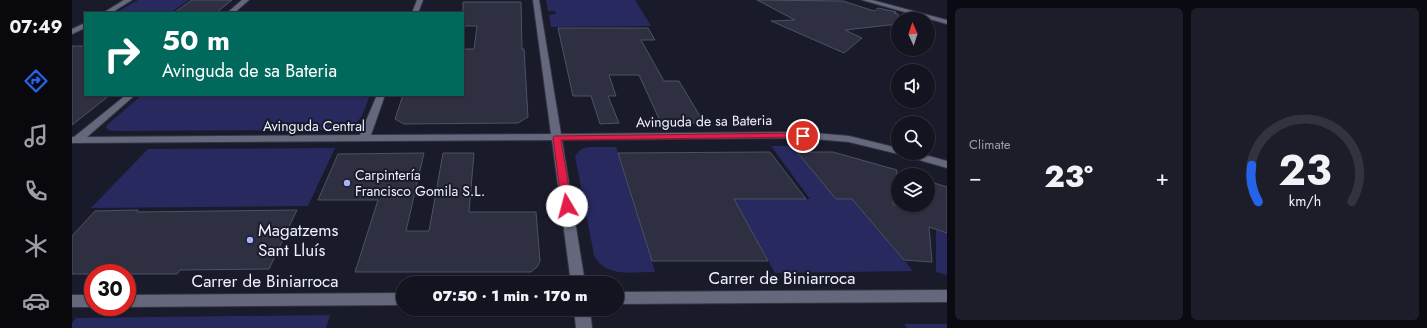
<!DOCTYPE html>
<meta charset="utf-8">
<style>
:root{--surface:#131420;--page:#1c1d29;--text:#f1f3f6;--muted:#9d9ea5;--line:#32333e;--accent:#2563eb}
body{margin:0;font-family:Jost,sans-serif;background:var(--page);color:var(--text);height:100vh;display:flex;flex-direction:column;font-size:15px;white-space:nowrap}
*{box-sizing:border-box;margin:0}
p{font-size:13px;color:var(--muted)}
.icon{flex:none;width:22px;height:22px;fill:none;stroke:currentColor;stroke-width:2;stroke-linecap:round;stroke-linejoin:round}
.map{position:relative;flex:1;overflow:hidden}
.side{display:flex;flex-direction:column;gap:8px;padding:8px;background:#0a0b12;width:480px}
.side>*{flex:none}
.hud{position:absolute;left:12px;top:12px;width:380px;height:84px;border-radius:0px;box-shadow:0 1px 3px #0004,0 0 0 1px var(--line);background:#00695c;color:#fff;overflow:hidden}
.needle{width:26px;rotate:357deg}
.controls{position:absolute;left:819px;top:12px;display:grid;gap:8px}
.controls a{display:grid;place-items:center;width:44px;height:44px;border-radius:50%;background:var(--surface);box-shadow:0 1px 3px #0004,0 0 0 1px var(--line);font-size:20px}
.speed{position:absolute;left:12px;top:264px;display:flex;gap:8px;font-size:20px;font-weight:700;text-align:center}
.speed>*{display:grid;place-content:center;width:52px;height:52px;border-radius:50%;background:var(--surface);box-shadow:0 1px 3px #0004,0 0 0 1px var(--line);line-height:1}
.speed .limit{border:6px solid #d22;background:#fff;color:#111}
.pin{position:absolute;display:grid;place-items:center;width:34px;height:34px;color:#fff;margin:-17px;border:2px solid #fff;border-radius:50%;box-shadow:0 1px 4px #0007}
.me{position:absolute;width:44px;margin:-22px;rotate:352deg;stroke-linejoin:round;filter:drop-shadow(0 0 3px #0008)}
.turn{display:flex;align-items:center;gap:14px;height:84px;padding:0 12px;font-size:18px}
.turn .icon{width:52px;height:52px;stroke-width:2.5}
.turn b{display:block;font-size:28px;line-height:34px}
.big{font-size:30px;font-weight:800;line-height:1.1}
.side .widget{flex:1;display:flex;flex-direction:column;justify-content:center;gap:6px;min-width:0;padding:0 14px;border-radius:6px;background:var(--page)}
.side .dial{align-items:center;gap:0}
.dial svg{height:104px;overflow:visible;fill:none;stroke:var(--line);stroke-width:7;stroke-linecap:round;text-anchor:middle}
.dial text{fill:var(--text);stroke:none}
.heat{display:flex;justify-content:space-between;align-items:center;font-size:22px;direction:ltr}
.side .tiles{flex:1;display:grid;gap:8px;grid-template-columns:repeat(2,1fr)}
.trip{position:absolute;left:324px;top:276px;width:228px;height:40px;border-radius:20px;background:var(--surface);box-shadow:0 1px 3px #0004,0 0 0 1px var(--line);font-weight:800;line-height:40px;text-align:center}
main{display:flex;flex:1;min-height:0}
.dock{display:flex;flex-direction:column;width:72px;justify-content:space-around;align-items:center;background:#08080d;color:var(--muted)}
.dock .icon{width:28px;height:28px}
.dock .on{color:var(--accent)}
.dock b{font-size:18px;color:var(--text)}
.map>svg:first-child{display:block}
.green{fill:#27295f}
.building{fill:#2e3042;stroke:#4e5165}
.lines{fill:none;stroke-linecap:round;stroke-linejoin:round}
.minor-casing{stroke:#343442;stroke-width:2}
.minor{fill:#65687c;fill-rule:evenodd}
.route{fill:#e11d48;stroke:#92132f}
.poi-dot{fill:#a7b1fc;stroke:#191b2b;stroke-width:1.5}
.labels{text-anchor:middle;stroke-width:4;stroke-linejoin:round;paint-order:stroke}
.street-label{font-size:14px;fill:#eff1fd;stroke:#191b2b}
.poi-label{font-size:14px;fill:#eff1fd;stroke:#191b2b;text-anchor:start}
.near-poi-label{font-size:17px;fill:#eff1fd;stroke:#191b2b;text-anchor:start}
.near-street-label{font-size:17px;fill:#eff1fd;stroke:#191b2b}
</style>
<main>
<nav class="dock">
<b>07:49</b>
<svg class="icon on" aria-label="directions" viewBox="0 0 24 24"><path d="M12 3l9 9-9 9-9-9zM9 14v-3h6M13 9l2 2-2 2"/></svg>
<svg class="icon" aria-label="music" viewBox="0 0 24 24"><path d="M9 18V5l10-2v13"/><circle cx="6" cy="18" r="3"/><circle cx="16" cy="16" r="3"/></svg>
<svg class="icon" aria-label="phone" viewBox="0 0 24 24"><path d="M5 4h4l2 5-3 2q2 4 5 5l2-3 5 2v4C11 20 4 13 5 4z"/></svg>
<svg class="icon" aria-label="climate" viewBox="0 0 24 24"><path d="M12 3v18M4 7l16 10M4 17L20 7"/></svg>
<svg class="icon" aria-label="car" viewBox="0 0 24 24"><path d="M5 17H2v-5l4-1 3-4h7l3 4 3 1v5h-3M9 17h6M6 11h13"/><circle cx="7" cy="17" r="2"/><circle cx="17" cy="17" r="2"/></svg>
</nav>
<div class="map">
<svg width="875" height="328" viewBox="0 0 875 328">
<rect width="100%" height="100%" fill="#191b2b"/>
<g class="green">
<path d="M66,0h51l-19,13h-54z"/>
<path d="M474,0h89l16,26 -100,1 -2,-12 7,-1 -1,-3h-7z"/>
<path d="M70,95h228c-7,17 -8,31 -29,35l-227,1 -6,-1 -2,-3 3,-4z"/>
<path d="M699,146h21l44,53h16l61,72 -138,2 -41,-74h76z"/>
<path d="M517,147h27l39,125c-22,0 -50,6 -61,-17l-19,-99 6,-7z"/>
<path d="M263,148l-27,58 -217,2 57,-59z"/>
<path d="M864,230l11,3v42l-11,-3z"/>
<path d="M258,315l-4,13h-254v-5l4,-5z"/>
<path d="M832,324h43v4h-40z"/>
</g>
<g class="building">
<path d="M120,0h40l-15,12h-42z"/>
<path d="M685,0l86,1 31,10 4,-3 18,4 -2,1 4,1v10l-53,6 17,8 -18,15 -73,-32 24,-1z"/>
<path d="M391,2h58l1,47h2l4,68 -10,6 -114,1 -9,-5 8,-24h60v-46h11l3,-23h-14z"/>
<path d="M486,28h90l7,12h-14l23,41h15l25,42h-43l-22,-48h-30l7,21h-8l11,27 -19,1 -9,-28h-18z"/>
<path d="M0,46h13v49h25l-38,30z"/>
<path d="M698,152l36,47h-72l34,62h-116l-34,-108z"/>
<path d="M725,152h36l64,18 -4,35h35v-24l19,6v46l-18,-6 3,35 -28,-2 -52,-61h-16z"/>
<path d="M352,153l-18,78h23l14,-78h31l-5,59h67l4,49 -3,6 -6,5h-176l23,-72h-60l20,-46z"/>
<path d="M66,210l-1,2 160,-2 -28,59 -89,1 -3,4h-105v-38l23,-25z"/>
</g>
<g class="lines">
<g class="minor-casing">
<g id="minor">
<path d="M52,0h8l-21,13h-8z"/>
<path d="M170,0h7l-15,13h-7z"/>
<path d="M345,0h6l-5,13h-6z"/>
<path d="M461,0h6l22,134 242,-2 46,4 49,12v5h20l29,8v7l-45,-13 -1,-2 -3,1 -49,-12 -46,-4 -241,2 23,143h-14l-19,-143 -480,3v-6h2l52,-42h9l-48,42 273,-2 17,-40h8l-14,40 180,-1z"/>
<path d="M790,0h10l75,20v4z"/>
<path d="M13,23v5l-13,6v-5z"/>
<path d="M875,290v12l-330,2v-12z"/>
<path d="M331,293v12l-276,2h-1l1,-12z"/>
<path d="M0,295h21l1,12h-22z"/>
<path d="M502,309h16l2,19h-16z"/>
</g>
</g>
<use href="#minor" class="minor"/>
</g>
<path class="route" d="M731,133l3,1 1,2 -1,1 -245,3 11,66 -5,4 -5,-4 -9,-68 1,-2z"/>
<g class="poi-dot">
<circle cx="275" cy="183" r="4"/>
<circle cx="178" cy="240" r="4"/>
</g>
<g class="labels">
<g class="street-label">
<text transform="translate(632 121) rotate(-1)" y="5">Avinguda de sa Bateria</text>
<text x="242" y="131">Avinguda Central</text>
</g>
<g class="poi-label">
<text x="283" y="180">Carpintería<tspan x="283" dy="16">Francisco Gomila S.L.</tspan></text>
</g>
<g class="near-poi-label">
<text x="186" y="236">Magatzems<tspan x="186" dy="20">Sant Lluís</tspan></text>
</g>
<g class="near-street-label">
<text x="710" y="284">Carrer de Biniarroca</text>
<text x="193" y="287">Carrer de Biniarroca</text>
</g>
</g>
</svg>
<div class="controls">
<a><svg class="needle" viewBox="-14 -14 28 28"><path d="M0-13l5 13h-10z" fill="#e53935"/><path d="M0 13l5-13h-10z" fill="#9d9ea5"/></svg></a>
<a><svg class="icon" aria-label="sound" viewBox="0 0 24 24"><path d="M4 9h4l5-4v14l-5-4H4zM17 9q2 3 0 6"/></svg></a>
<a><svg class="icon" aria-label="search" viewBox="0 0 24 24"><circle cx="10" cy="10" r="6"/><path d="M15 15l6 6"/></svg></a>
<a><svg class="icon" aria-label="layers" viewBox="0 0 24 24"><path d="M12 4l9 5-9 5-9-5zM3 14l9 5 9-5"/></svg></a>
</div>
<div class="speed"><div class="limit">30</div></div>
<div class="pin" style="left:731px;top:136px;background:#d93025"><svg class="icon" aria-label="arrive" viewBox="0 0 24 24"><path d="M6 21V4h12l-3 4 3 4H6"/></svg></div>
<svg class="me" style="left:495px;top:206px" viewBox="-20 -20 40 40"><circle r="19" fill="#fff"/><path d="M0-13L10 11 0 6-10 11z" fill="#e11d48"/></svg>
<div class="trip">07:50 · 1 min · 170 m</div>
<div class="hud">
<div class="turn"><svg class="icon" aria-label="right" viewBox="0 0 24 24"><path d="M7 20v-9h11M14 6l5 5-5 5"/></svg><div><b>50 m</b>Avinguda de sa Bateria</div></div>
</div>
</div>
<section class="side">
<div class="tiles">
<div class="widget"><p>Climate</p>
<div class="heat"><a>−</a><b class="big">23°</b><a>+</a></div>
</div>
<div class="widget dial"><svg viewBox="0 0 100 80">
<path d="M14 69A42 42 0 1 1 86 69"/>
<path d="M14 69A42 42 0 0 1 9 41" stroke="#2563eb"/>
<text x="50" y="56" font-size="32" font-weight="700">23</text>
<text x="50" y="72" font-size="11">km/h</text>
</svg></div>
</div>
</section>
</main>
